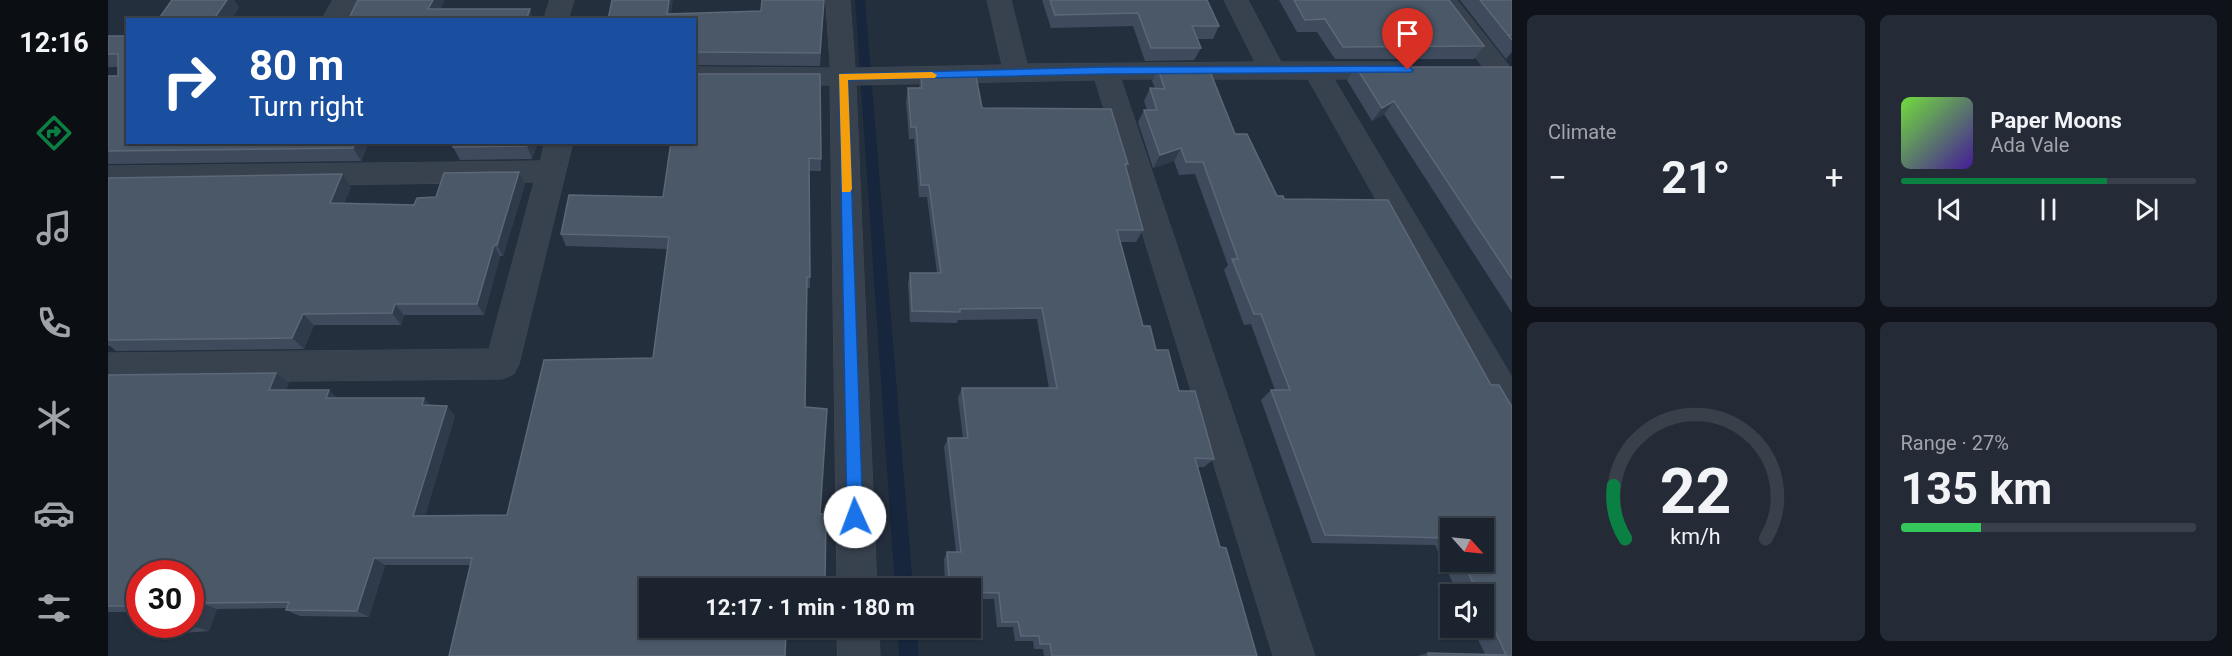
<!DOCTYPE html>
<meta charset="utf-8">
<style>
:root{--surface:#1b232e;--page:#242b36;--text:#f1f3f6;--muted:#a0a4aa;--line:#39404a;--accent:#0b8043}
body{margin:0;font-family:Roboto,sans-serif;background:var(--page);color:var(--text);height:100vh;display:flex;flex-direction:column;font-size:22px;white-space:nowrap}
*{box-sizing:border-box;margin:0}
p{font-size:20px;color:var(--muted)}
.icon{flex:none;width:33px;height:33px;fill:none;stroke:currentColor;stroke-width:2;stroke-linecap:round;stroke-linejoin:round}
.map{position:relative;flex:1;overflow:hidden}
.panel{display:flex;flex-direction:column;gap:15px;padding:15px;background:#0f1319;width:720px}
.panel>*{flex:none}
.hud{position:absolute;left:18px;top:18px;width:570px;height:126px;border-radius:0px;box-shadow:0 2px 4px #0004,0 0 0 2px var(--line);background:#1a4fa0;color:#fff;overflow:hidden}
.needle{width:39px;rotate:117deg}
.buttons{position:absolute;left:1332px;top:518px;display:grid;gap:12px}
.buttons a{display:grid;place-items:center;width:54px;height:54px;border-radius:0px;background:var(--surface);box-shadow:0 2px 4px #0004,0 0 0 2px var(--line);font-size:30px}
.speed{position:absolute;left:18px;top:560px;display:flex;gap:12px;font-size:30px;font-weight:700;text-align:center}
.speed>*{display:grid;place-content:center;width:78px;height:78px;border-radius:50%;background:var(--surface);box-shadow:0 2px 4px #0004,0 0 0 2px var(--line);line-height:1}
.speed .limit{border:9px solid #d22;background:#fff;color:#111}
.pin{position:absolute;display:grid;place-items:center;width:51px;height:51px;color:#fff;margin:-62px -26px;border-radius:50% 50% 50% 0;rotate:-45deg;box-shadow:0 0 6px #0007}
.pin .icon{rotate:45deg}
.me{position:absolute;width:66px;margin:-33px;rotate:358deg;stroke-linejoin:round;filter:drop-shadow(0 0 4px #0008)}
.turn{display:flex;align-items:center;gap:21px;height:126px;padding:0 24px;font-size:27px}
.turn .icon{width:78px;height:78px;stroke-width:2.5}
.turn b{display:block;font-size:42px;line-height:51px}
.big{font-size:45px;font-weight:700;line-height:1.1}
.panel .widget{flex:1;display:flex;flex-direction:column;justify-content:center;gap:9px;min-width:0;padding:0 21px;border-radius:9px;background:var(--page)}
.panel .dial{align-items:center;gap:0}
.dial svg{height:156px;overflow:visible;fill:none;stroke:var(--line);stroke-width:7;stroke-linecap:round;text-anchor:middle}
.dial text{fill:var(--text);stroke:none}
.song{display:flex;align-items:center;gap:18px}
.cover{width:72px;height:72px;border-radius:9px;background:linear-gradient(135deg,hsl(100 70% 55%),hsl(260 70% 35%))}
.played{height:6px;border-radius:3px;background:linear-gradient(90deg,var(--accent) 70%,var(--line) 70%)}
.keys{display:flex;justify-content:space-around;direction:ltr}
.heat{display:flex;justify-content:space-between;align-items:center;font-size:33px;direction:ltr}
.charge{height:9px;border-radius:4px;background:linear-gradient(90deg,#34c759 27%,var(--line) 0)}
.panel .tiles{flex:1;display:grid;gap:15px;grid-template-columns:repeat(2,1fr)}
.trip{position:absolute;left:531px;top:578px;width:342px;height:60px;border-radius:0px;background:var(--surface);box-shadow:0 2px 4px #0004,0 0 0 2px var(--line);font-weight:700;line-height:60px;text-align:center}
main{display:flex;flex:1;min-height:0}
.tab-bar{display:flex;flex-direction:column;width:108px;justify-content:space-around;align-items:center;background:#0b0e12;color:var(--muted)}
.tab-bar .icon{width:42px;height:42px}
.tab-bar .active{color:var(--accent)}
.tab-bar b{font-size:27px;color:var(--text)}
.map>svg:first-child{display:block}
.lines{fill:none;stroke-linecap:round;stroke-linejoin:round}
.stream{fill:#17263c;fill-rule:evenodd}
.minor-casing{stroke:#414a57;stroke-width:1}
.minor{fill:#38414e;fill-rule:evenodd}
.wall{fill:#3f4b5c;fill-rule:evenodd}
.shaded-wall{fill:#2f3b4b}
.building{fill:#4b5868;stroke:#5c6777;stroke-width:1.5}
.route{fill:#1a73e8;stroke:#114b97;stroke-width:1.5}
.slow{fill:#f59e0b}
</style>
<main>
<nav class="tab-bar">
<b>12:16</b>
<svg class="icon active" aria-label="directions" viewBox="0 0 24 24"><path d="M12 3l9 9-9 9-9-9zM9 14v-3h6M13 9l2 2-2 2"/></svg>
<svg class="icon" aria-label="music" viewBox="0 0 24 24"><path d="M9 18V5l10-2v13"/><circle cx="6" cy="18" r="3"/><circle cx="16" cy="16" r="3"/></svg>
<svg class="icon" aria-label="phone" viewBox="0 0 24 24"><path d="M5 4h4l2 5-3 2q2 4 5 5l2-3 5 2v4C11 20 4 13 5 4z"/></svg>
<svg class="icon" aria-label="climate" viewBox="0 0 24 24"><path d="M12 3v18M4 7l16 10M4 17L20 7"/></svg>
<svg class="icon" aria-label="car" viewBox="0 0 24 24"><path d="M5 17H2v-5l4-1 3-4h7l3 4 3 1v5h-3M9 17h6M6 11h13"/><circle cx="7" cy="17" r="2"/><circle cx="17" cy="17" r="2"/></svg>
<svg class="icon" aria-label="filters" viewBox="0 0 24 24"><path d="M4 7h16M4 17h16"/><circle cx="9" cy="7" r="2"/><circle cx="15" cy="17" r="2"/></svg>
</nav>
<div class="map">
<svg width="1404" height="656" viewBox="0 0 1404 656">
<rect width="100%" height="100%" fill="#242f3e"/>
<g class="lines">
<g class="stream">
<path d="M747,0h10l48,588h-18z"/>
<path d="M790,627h18l3,29h-20z"/>
</g>
<g class="minor-casing">
<g id="minor">
<path d="M225,0h24l-11,20h-24z"/>
<path d="M442,0h24l-6,20h-24z"/>
<path d="M718,0h24l5,68 147,-3 -15,-65h24l16,64 228,-2 -31,-62h24l33,62h117l9,2 4,6 -4,6 -9,2 -64,1 178,298v48l-12,-5 -192,-341h-187l194,577h-42l-178,-576 -239,5 21,503h-40l-7,-503h-136v-18l136,1z"/>
<path d="M1325,0h24l50,63 4,6 -4,6 -9,2 -9,-2z"/>
<path d="M437,142h28l-54,222 -5,10 -12,5 -394,4v-30l381,-4 45,-167 -426,6v-22l432,-5z"/>
<path d="M729,627h42l1,29h-42z"/>
</g>
</g>
<use href="#minor" class="minor"/>
</g>
<g class="wall">
<path d="M716,0l-4,66 -126,-1v-45l-23,-6 90,-3z"/>
<path d="M934,0h165l12,26 -6,13h-16l4,9 -7,12 -49,1 -12,-35 -82,2z"/>
<path d="M1171,0h170l35,46 -10,13h-139l-18,-27h-20z"/>
<path d="M1352,0h52v52l-6,7z"/>
<path d="M0,36h20v106h241l-8,19 -253,3v-88h10v-9h-10z"/>
<path d="M1248,67h156v246l-128,-199 -12,7 -25,-41z"/>
<path d="M1050,69h51l26,65h12l30,62h6l1,3 104,1 103,185h8l13,22v249h-95l11,-3 57,1 -13,-27h12v-33h-26l-23,-49 -123,-2 -51,-143 10,-10h4l-24,-66 -7,1 -20,-55 4,-5 -33,-91 -16,1 -5,-14 -21,7 -15,-46 6,-12h3l-3,-9 6,-13h5l-3,-7zM1342,528h34v33h-34z"/>
<path d="M712,74l1,97h-12l1,117h-3l-2,119 15,107 5,67v6l-175,1 -179,-23h-86l-16,52 -69,-1 -14,-6 1,-2 -70,1 -8,22 -49,4 -18,-6 48,-5 -50,-51v39h-32v-237l181,8 -3,7 52,8h86l7,8 24,10 -30,99h82l146,-157 14,-109 -101,-3 -5,-12 102,-37z"/>
<path d="M813,76l61,32 146,56 -2,4 17,62 -7,12h-16l23,84 36,65 35,68 -10,8h-6l22,80 37,109h-213l-1,-7h-9l-1,-8h-18l-2,-14h-16l-3,-28h-24v-11h-25l-1,-29 3,-7h9l-12,-105 4,-9h15l-5,-40 4,-10h87l-12,-69 -79,1 -1,3 -47,-1 -2,-38 2,-11h27l-10,-76h-8l-5,-58h-5l-3,-38 2,-13h11z"/>
<path d="M346,142h84l-6,17 -72,1 -7,-13z"/>
<path d="M0,178l243,9 -7,16 70,2 22,-8 89,-13 -22,72h-3l-16,59h-80l-3,10h-87l-10,24 -188,2 -6,-5h-2z"/>
</g>
<g class="shaded-wall">
<path d="M119,0h7l5,7 -7,13h-19z"/>
<path d="M325,0h12l-9,20 -8,-11z"/>
<path d="M561,0h4l-3,20 -3,-6z"/>
<path d="M422,9l3,11h-7z"/>
<path d="M1286,101l-10,13 -12,7 10,-13z"/>
<path d="M247,142h14l-8,19 -8,-13z"/>
<path d="M420,142h10l-6,17 -5,-13z"/>
<path d="M1073,148l-7,13 -21,7 7,-13z"/>
<path d="M411,172l6,12 -22,72 -6,-11z"/>
<path d="M234,174l9,13 -12,28 -9,-12z"/>
<path d="M386,245l6,11 -16,59 -7,-11z"/>
<path d="M287,304l9,11 -3,10 -9,-12z"/>
<path d="M195,314l11,11 -10,24 -12,-11z"/>
<path d="M168,373l13,10 -8,17 -12,-10z"/>
<path d="M221,390l11,10 -14,-2z"/>
<path d="M316,398l9,10 -11,-3z"/>
<path d="M339,406l8,10 -32,107 -10,-7z"/>
<path d="M266,558l11,7 -16,52 -12,-6z"/>
<path d="M93,603l16,6 -8,22 -17,-5z"/>
<path d="M678,627h1l-1,29h-1z"/>
</g>
<g class="building">
<path d="M64,0h55l-14,20h-55z"/>
<path d="M250,0h75l-5,9h102l-4,11h-178z"/>
<path d="M504,0h57l-2,14 94,-3 1,-11h62l-4,53 -126,-1v-32h-86z"/>
<path d="M942,0h157l12,26h-27l9,22h-50l-13,-35 -83,2z"/>
<path d="M1186,0h155l35,46 -141,1 -18,-28 -20,1z"/>
<path d="M1372,0h32v35h-3l3,5z"/>
<path d="M0,36h20v106h227l-2,6 -245,3v-75h10v-22h-10z"/>
<path d="M1248,67h156v212l-118,-178 -12,7z"/>
<path d="M1050,69h51l26,65h12l30,62h6l1,3 104,1 103,185h8l13,22v249h-83l-1,-3 78,2 -22,-49v-12h-6l-15,-33h21v-33h-34v10l-125,-3 -54,-145h19l-29,-76h-7l-22,-55h6l-35,-97h-17l-5,-14 -21,7 -16,-45h13l-7,-22 15,1z"/>
<path d="M586,74h126l1,85 -12,-1 1,119h-3l-2,130 22,2 -7,105h6l-1,67h-36l-1,7h-138v39h136l-1,29h-336l23,-98h-98l-17,53 -71,-1 3,-8 -88,1 -9,23 -50,3 2,-5h46v-51h-50v33h-32v-231l168,-2 -7,17h60l-3,8h98l-2,7 25,1 -34,110 94,-1 37,-155 109,-2 16,-121 -108,-3 8,-39 94,2 8,-55h23z"/>
<path d="M813,76h55l6,32 129,1 17,55h-3l18,66h-26l26,96h7l6,24h12l11,41h16l19,68 -19,-1 25,89 6,1 31,108h-205l-2,-12h-10l-1,-8h-18l-3,-14h-16l-3,-29 -29,-1v-4h-20l-3,-36h14l-13,-114h20l-6,-50h95l-15,-80 -82,1v3l-48,-1 -2,-38h31l-12,-88h-8l-5,-58h-5l-3,-39h14z"/>
<path d="M346,142h74l-1,4 -74,1z"/>
<path d="M411,172l-22,73h-3l-17,59h-82l-3,9 -89,1 -11,24 -184,2v-162l234,-4 -12,29 84,2 3,-7 19,-1 8,-24z"/>
</g>
<path class="route" d="M1300,66l5,4 -1,2 -307,2 -257,6 15,437 -2,5 -6,2 -5,-2 -3,-5 -8,-443 266,-7z"/>
<path class="slow" d="M824,72l5,3 -2,3 -87,2 4,109 -2,3h-8l-3,-118z"/>
</svg>
<div class="buttons">
<a><svg class="needle" viewBox="-14 -14 28 28"><path d="M0-13l5 13h-10z" fill="#e53935"/><path d="M0 13l5-13h-10z" fill="#a0a4aa"/></svg></a>
<a><svg class="icon" aria-label="sound" viewBox="0 0 24 24"><path d="M4 9h4l5-4v14l-5-4H4zM17 9q2 3 0 6"/></svg></a>
</div>
<div class="speed"><div class="limit">30</div></div>
<div class="pin" style="left:1300px;top:70px;background:#d93025"><svg class="icon" aria-label="arrive" viewBox="0 0 24 24"><path d="M6 21V4h12l-3 4 3 4H6"/></svg></div>
<svg class="me" style="left:747px;top:517px" viewBox="-20 -20 40 40"><circle r="19" fill="#fff"/><path d="M0-13L10 11 0 6-10 11z" fill="#1a73e8"/></svg>
<div class="trip">12:17 · 1 min · 180 m</div>
<div class="hud">
<div class="turn"><svg class="icon" aria-label="right" viewBox="0 0 24 24"><path d="M7 20v-9h11M14 6l5 5-5 5"/></svg><div><b>80 m</b>Turn right</div></div>
</div>
</div>
<section class="panel">
<div class="tiles">
<div class="widget"><p>Climate</p>
<div class="heat"><a>−</a><b class="big">21°</b><a>+</a></div>
</div>
<div class="widget">
<div class="song"><i class="cover"></i><div><b>Paper Moons</b><p>Ada Vale</p></div></div>
<div class="played"></div>
<div class="keys"><svg class="icon" aria-label="previous" viewBox="0 0 24 24"><path d="M18 5L8 12l10 7zM5 5v14"/></svg><svg class="icon" aria-label="pause" viewBox="0 0 24 24"><path d="M8 5v14M16 5v14"/></svg><svg class="icon" aria-label="next" viewBox="0 0 24 24"><path d="M6 5l10 7-10 7zM19 5v14"/></svg></div>
</div>
<div class="widget dial"><svg viewBox="0 0 100 80">
<path d="M14 69A42 42 0 1 1 86 69"/>
<path d="M14 69A42 42 0 0 1 8 42" stroke="#0b8043"/>
<text x="50" y="56" font-size="32" font-weight="700">22</text>
<text x="50" y="72" font-size="11">km/h</text>
</svg></div>
<div class="widget"><p>Range · 27%</p><b class="big">135 km</b><div class="charge"></div></div>
</div>
</section>
</main>
